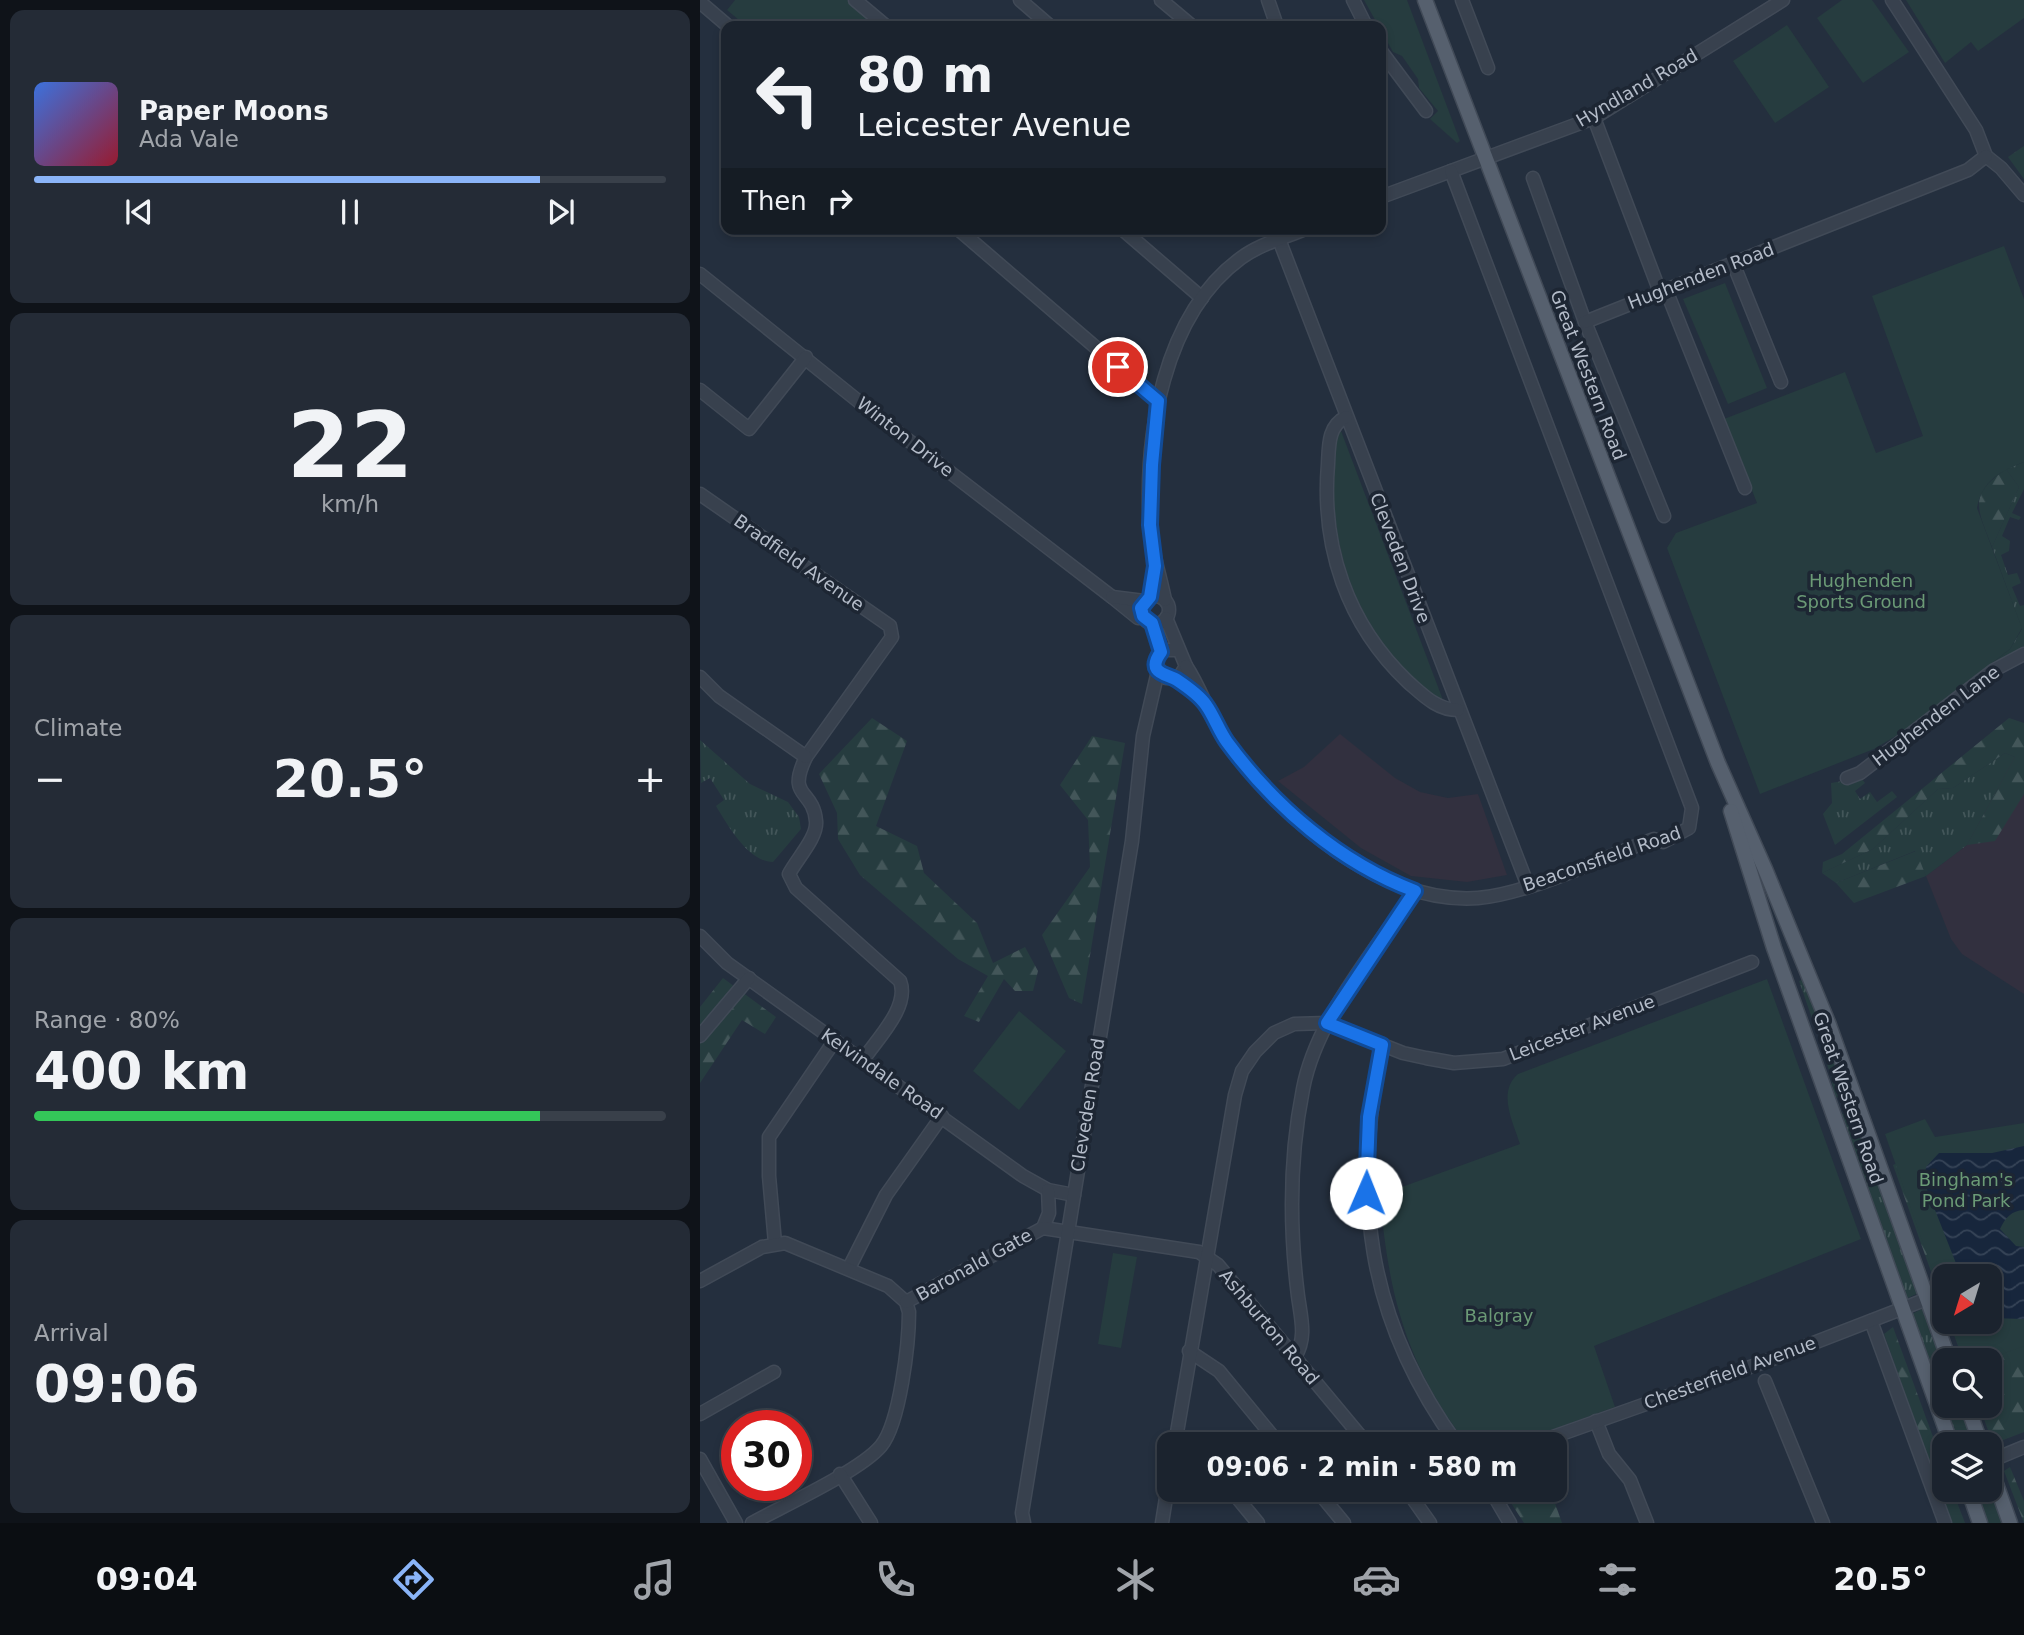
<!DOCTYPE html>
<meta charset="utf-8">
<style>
:root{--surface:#1b232e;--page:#242b36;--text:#f1f3f6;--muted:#a0a4aa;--line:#39404a;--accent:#8ab4f8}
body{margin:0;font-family:"DejaVu Sans",sans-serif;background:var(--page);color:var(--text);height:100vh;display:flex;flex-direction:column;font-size:26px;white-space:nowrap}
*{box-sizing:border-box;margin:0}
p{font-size:23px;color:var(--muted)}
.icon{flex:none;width:38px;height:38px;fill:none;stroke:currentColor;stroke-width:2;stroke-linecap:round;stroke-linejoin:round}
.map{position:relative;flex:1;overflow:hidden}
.sheet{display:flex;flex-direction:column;gap:10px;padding:10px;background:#0f1319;width:700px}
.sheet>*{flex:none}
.guide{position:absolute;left:21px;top:21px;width:665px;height:214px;border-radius:14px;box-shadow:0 4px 10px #0003,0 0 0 2px var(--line);background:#1b232e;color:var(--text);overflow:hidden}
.needle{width:46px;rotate:218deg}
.fabs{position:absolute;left:1232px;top:1264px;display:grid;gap:14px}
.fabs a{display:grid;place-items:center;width:70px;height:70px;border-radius:14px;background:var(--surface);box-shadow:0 4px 10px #0003,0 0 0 2px var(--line);font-size:35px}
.speed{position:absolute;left:21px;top:1410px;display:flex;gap:14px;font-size:35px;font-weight:700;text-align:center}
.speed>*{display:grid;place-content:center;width:91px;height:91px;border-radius:50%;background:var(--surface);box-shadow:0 4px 10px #0003,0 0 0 2px var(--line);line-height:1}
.speed .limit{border:10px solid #d22;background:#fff;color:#111}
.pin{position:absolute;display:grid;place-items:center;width:60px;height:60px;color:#fff;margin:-30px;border:4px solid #fff;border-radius:50%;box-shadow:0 2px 7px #0007}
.me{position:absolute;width:77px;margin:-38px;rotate:1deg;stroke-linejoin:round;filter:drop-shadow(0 0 5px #0008)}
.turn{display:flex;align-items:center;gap:24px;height:147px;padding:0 21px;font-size:32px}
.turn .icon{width:91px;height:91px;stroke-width:2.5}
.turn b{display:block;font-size:49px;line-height:60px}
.then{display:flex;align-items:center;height:66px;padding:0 21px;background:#0003;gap:14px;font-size:26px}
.big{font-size:52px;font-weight:700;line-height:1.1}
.sheet .widget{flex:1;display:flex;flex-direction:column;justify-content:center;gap:10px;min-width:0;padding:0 24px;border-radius:14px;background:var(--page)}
.sheet .dial{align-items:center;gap:0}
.dial b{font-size:91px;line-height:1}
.song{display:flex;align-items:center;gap:21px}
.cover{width:84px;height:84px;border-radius:10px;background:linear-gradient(135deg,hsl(220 70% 55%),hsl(350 70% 35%))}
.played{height:7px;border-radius:4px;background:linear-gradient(90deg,var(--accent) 80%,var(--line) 80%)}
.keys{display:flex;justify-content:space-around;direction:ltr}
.heat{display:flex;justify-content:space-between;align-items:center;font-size:38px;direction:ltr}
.charge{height:10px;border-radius:5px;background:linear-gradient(90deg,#34c759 80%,var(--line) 0)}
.trip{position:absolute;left:457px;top:1432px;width:410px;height:70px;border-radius:14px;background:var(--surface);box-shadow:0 4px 10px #0003,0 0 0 2px var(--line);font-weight:700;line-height:70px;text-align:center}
.menu{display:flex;height:112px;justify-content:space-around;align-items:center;background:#0b0e12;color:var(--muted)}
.menu .icon{width:49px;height:49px}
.menu .on{color:var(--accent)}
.menu b{font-size:32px;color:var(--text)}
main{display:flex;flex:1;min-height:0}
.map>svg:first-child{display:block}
.medical{fill:#32303f}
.grass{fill:url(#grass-tufts)}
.forest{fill:url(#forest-firs)}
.green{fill:#263c3f}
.water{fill:url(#water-waves)}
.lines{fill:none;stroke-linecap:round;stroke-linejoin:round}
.minor-casing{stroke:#414a57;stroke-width:15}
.major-casing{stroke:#414a57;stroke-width:17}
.minor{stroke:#38414e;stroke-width:12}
.major{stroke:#56606e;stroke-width:14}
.route-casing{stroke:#114b97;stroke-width:18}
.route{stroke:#1a73e8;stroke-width:12}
.labels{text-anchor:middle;stroke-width:7;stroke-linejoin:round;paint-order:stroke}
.street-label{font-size:18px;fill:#b4bcc9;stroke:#1d2633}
.park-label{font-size:18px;fill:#6b9a76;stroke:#1d2633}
</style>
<main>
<section class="sheet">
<div class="widget">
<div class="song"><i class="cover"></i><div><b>Paper Moons</b><p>Ada Vale</p></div></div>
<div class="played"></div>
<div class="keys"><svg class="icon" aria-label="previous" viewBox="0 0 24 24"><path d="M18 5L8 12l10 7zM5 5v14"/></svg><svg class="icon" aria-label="pause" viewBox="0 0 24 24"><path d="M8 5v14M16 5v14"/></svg><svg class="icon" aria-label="next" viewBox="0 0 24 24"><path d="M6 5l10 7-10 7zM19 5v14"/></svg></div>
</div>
<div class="widget dial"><b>22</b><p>km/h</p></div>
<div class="widget"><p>Climate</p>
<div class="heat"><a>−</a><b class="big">20.5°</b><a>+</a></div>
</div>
<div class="widget"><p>Range · 80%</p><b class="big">400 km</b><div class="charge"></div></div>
<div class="widget"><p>Arrival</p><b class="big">09:06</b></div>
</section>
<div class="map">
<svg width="1324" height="1523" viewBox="0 0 1324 1523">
<defs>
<pattern id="grass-tufts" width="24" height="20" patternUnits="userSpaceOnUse" patternTransform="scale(1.75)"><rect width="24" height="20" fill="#263c3f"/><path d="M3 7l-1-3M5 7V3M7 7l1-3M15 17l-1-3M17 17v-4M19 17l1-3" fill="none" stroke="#435659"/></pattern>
<pattern id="forest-firs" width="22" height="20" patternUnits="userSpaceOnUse" patternTransform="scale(1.75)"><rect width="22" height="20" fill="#263c3f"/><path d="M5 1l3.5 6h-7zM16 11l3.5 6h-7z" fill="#435659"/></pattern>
<pattern id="water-waves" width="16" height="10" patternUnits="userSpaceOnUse" patternTransform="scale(1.75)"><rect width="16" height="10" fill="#17263c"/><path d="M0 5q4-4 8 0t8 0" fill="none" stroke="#364457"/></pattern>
</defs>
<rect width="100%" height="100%" fill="#242f3e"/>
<g class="medical">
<path d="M640,734l55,44 25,14 28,6 30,-4 29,81 -40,7 -56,-6 -50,-28 -83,-67 26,-14z"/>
<path d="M1324,739v255l-62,-40 -11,-15 -25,-63 41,-31z"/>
</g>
<g class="grass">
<path d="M1324,146v33l-16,-22z"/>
<path d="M1324,462v27l-12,24 9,4 -2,3 -9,-3 -8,19 8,5 -1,10 -8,4 7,20 9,-2 4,10 -9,4 8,19 4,-1v42l-33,17 19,-15 12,-20 -30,-82 27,-60 -13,-18z"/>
<path d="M0,740l50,44 38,18 11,15 2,12 -28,33c-25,0 -46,-38 -57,-56l8,-6 -14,-22 -9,5z"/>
<path d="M1305,753l10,4 -48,88 -41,31 -11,-25 -79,32 -14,-10 51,-24 65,-60 15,-1z"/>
<path d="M1161,778l4,5 -10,8 5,8 10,-7 7,10 15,-11 5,6 -62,48 -12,-31 9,-11 -1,-20z"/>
<path d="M1105,979l15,42 -6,3 -15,-43z"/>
<path d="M1125,1037l22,55 -9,6 -4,-2 -3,-20 -12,-36z"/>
<path d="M1151,1110l67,183 -12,6 -66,-184z"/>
<path d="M1222,1309l22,55v41h15l14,39h-15l-48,-129z"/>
<path d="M1290,1486l14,37h-16l-13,-34h15z"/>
</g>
<g class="forest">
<path d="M1306,469l13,18 -27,60c-15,-39 -24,-52 14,-78z"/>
<path d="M172,718l35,23 -31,85 41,20 7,27 53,50 16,40 32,-16 13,24 -5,20h-18l-11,-12 -25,43 -15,-6 24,-40 -30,-17 -98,-84 -22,-36 -1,-26 -18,-39z"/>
<path d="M1309,718l15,5v71l-29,47 -28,4 48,-88 -10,-4 -52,35 -15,1 -65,60 -51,24 1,-11 19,-8z"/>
<path d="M392,736l33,7 -43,261 -13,-6 -27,-63 48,-68 -2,-47 -28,-35z"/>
<path d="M1216,851l10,25 -72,27 -18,-20z"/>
<path d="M23,978l53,39 -11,17 -23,-14 -42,63v-76z"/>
<path d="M1205,1160l39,116v32l-51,-143z"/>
<path d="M1249,1321h17l58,22v89l-31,12 -14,-39h11v-45h-27z"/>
<path d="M1193,1327l51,140v22h8l13,34h-14l-67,-189z"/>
<path d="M1310,1467l14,34v22l-20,-52z"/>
<path d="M802,1489h48l12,34h-38z"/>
</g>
<g class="green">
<path d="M35,0h112l30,26h-131l-19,-16z"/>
<path d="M664,0h43l53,141 -3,2 -27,-24 8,-8 -19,-23 -1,-9 -16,-23 -9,-4z"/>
<path d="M1142,0h30l37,52 -46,31 -46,-65z"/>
<path d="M1206,0h118v18l-46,33 -7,-9 -26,21z"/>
<path d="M1087,25l42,62 -54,36 -42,-62z"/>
<path d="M1304,246l20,53v163c-24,9 -42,19 -47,46l45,120 -12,21 -101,79 -35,21 -114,45 -93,-246 9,-15 81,-30 -33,-84 121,-47 31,81 47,-17 -51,-140z"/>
<path d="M1025,283l42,105 -39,16 -45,-105z"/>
<path d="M641,431l102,269c-12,-2 -24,-17 -33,-26 -56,-55 -78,-124 -77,-201 0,-13 -1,-32 8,-42z"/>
<path d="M1067,979l94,260 -267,107 21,61 -102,37h-46c-61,-79 -79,-151 -87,-249l140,-51c-7,-22 -23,-52 -2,-70z"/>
<path d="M319,1011l47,40 -47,59 -46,-39z"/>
<path d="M1225,1119l10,18 89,-14v223l-38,14h-22l-13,-39h39v-45h-46v27l-59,-169z"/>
<path d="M413,1253l24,4 -16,91 -23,-4z"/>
</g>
<path class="water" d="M1324,1146v64c-13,1 -18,7 -24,19l16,17 8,1v72l-34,-1v-42h-29l-37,-94 2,-15 13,-14h53z"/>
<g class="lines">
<g class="minor-casing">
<g id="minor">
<path d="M155,0l31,26"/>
<path d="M320,0l30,26"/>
<path d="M461,0l31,26"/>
<path d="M568,0l9,26"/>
<path d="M653,0l13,26"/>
<path d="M762,0l26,68"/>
<path d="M1192,0l84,130 10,26"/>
<path d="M0,2l28,24"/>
<path d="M681,51l45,60"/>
<path d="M894,118l66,174"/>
<path d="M1286,156l15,12 23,27"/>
<path d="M833,178l52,144 79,194"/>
<path d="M681,197l213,-79 189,-118"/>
<path d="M258,229l200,172"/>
<path d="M422,229l80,69"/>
<path d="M575,229l253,657"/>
<path d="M1033,263l48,119"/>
<path d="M0,274l173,139 239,184 26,21 5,-2"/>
<path d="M966,290l79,198"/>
<path d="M885,322l383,-152 18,-14"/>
<path d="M0,390l49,39 57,-72"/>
<path d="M646,417c-18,9 -17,28 -18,47 -7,83 19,160 80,218 15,13 29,28 50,28"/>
<path d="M0,494l190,132 2,11 -86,120c-20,42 7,31 10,64 2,16 -20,39 -27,53l7,14 104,93c10,26 -23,58 -37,79"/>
<circle cx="455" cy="610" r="14"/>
<path d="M412,597l32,4"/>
<path d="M465,600c-5,-25 -13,-48 -15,-73 -6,-91 13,-212 91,-269 19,-14 43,-20 64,-29"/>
<path d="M466,618l20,48 -6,10 -14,2 -9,-12 1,-10 7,-6h14"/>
<path d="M452,623l10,29"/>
<path d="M486,666c16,24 23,51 40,75 53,75 154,164 252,157 50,-4 127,-41 176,-59l9,3 26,-14 3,-20 -241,-637"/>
<path d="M0,677l19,19 87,61"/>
<path d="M476,678l29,25"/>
<path d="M1147,778l13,-5 134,-103 30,-16"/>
<path d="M0,936l27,27 296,213 25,14 26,5"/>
<path d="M0,1036l49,-58"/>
<path d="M682,1045c-30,150 -17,272 75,399"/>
<path d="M343,1228l6,-15 -1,-23"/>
<path d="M75,1243l-6,-67v-39l66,-97"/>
<path d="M149,1268l37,-73 56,-79"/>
<path d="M0,1281l62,-34 23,-4 103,43 18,16 3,10c0,31 -9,111 -28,134 -21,25 -98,60 -129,77"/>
<path d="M206,1302l137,-74 156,24 19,13 149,179"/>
<path d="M1171,1321l74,202"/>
<path d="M489,1351l30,20 60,73"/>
<path d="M595,1357c12,-19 6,-39 3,-61 -9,-71 -9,-137 5,-207 13,-70 73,-140 112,-198"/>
<path d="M1065,1381l58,142"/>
<path d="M0,1414l74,-42"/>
<path d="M896,1421l13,33 21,26 17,43"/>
<path d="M475,1444l60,-349 7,-24 13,-19 19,-19 20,-9 33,-1 76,30 23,5 28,5 49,-4 249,-97"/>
<path d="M833,1444l234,-83 160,-62"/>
<path d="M0,1459l36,64"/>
<path d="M1290,1461l34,-14"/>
<path d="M140,1474l31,49"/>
<path d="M530,1489l28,34"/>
<path d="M616,1489l28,34"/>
<path d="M706,1489l24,34"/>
<path d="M790,1489l20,34"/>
<path d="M324,1523l-2,-10 110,-672 11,-105 15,-65"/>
<path d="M462,1523l7,-44"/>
</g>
</g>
<g class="major-casing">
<g id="major">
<path d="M725,0l293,763 47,106 64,156 120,335"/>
<path d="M1031,811l43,137 177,496"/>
<path d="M1267,1405l14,39"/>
<path d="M1290,1467l20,56"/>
<path d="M1268,1489l12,34"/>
</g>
</g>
<use href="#minor" class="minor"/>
<use href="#major" class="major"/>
</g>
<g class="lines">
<g class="route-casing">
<path id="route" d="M418,367l40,34 -6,64 -2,60 5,41 -5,31 -9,11 2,8 9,7 9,29c-16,22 7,22 16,28 9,6 23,16 29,25 8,11 13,26 21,37 47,64 113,121 188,149l-88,132 55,22 -13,72 -3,76"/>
</g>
<use href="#route" class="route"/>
</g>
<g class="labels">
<g class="street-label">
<text transform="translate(937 88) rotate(-30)" y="6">Hyndland Road</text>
<text transform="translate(1001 276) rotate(-21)" y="6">Hughenden Road</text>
<text transform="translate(888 375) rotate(69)" y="6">Great Western Road</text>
<text transform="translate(205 437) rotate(38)" y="6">Winton Drive</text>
<text transform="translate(700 558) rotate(69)" y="6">Cleveden Drive</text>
<text transform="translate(99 563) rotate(35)" y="6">Bradfield Avenue</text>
<text transform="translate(1236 716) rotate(-37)" y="6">Hughenden Lane</text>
<text transform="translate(902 859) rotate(-19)" y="6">Beaconsfield Road</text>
<text transform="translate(882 1028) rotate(-21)" y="6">Leicester Avenue</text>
<text transform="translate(182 1074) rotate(35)" y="6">Kelvindale Road</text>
<text transform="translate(1148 1098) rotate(71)" y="6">Great Western Road</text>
<text transform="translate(388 1105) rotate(-81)" y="6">Cleveden Road</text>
<text transform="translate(274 1265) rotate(-29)" y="6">Baronald Gate</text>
<text transform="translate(569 1327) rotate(50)" y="6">Ashburton Road</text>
<text transform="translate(1030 1373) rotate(-20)" y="6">Chesterfield Avenue</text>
</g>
<g class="park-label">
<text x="1161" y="587">Hughenden<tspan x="1161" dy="21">Sports Ground</tspan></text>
<text x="1266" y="1186">Bingham's<tspan x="1266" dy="21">Pond Park</tspan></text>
<text x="799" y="1322">Balgray</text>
</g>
</g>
</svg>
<div class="fabs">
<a><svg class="needle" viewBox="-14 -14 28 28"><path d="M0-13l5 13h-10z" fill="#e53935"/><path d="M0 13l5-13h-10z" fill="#a0a4aa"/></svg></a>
<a><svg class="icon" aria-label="search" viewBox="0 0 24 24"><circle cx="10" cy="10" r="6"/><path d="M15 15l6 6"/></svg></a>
<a><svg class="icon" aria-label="layers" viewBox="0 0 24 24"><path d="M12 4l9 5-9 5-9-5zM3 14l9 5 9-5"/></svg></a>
</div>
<div class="speed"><div class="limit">30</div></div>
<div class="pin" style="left:418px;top:367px;background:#d93025"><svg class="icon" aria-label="arrive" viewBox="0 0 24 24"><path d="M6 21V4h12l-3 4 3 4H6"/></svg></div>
<svg class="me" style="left:666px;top:1193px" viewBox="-20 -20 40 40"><circle r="19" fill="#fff"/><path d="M0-13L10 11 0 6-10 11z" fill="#1a73e8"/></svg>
<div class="trip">09:06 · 2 min · 580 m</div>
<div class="guide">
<div class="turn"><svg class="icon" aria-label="left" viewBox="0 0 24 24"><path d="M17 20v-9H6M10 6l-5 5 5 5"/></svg><div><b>80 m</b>Leicester Avenue</div></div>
<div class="then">Then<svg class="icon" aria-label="right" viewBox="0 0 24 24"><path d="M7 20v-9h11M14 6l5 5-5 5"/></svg></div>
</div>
</div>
</main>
<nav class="menu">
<b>09:04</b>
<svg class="icon on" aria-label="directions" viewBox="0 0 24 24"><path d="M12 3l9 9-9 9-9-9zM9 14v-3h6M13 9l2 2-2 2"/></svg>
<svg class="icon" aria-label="music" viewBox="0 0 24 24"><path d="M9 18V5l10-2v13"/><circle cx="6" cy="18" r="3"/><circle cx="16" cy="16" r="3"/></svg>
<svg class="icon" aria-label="phone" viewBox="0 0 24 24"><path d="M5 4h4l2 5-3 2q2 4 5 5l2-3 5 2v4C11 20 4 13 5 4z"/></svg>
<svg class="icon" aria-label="climate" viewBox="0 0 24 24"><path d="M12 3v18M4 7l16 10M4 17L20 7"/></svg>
<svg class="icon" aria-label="car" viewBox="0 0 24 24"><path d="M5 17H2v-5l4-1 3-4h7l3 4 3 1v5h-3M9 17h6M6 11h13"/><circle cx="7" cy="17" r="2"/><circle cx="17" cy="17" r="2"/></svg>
<svg class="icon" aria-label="filters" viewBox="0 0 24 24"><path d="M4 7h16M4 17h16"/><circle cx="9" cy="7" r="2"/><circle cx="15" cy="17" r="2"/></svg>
<b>20.5°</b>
</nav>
